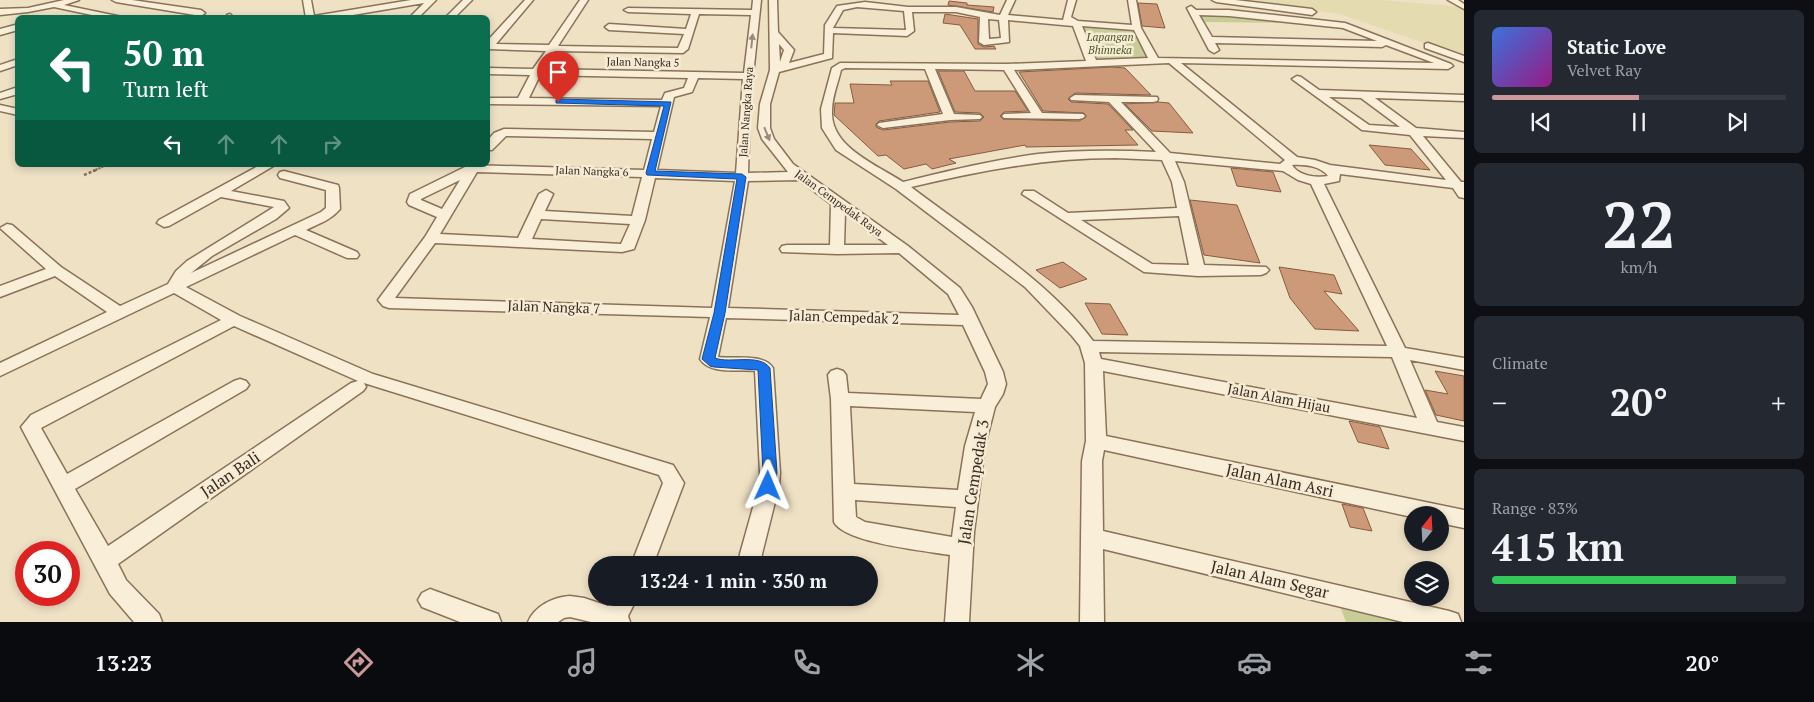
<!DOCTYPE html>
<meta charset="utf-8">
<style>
:root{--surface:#171b24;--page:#242831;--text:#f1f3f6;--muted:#9ea1a6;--line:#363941;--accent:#ca989c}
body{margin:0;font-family:"PT Serif",serif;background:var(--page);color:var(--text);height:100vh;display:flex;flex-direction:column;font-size:19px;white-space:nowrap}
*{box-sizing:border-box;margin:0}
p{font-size:16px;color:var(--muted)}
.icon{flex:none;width:28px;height:28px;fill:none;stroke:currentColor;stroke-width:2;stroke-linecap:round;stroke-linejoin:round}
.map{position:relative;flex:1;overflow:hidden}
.sheet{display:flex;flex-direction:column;gap:10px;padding:10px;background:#0d0f14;width:350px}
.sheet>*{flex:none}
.top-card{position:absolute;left:15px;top:15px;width:475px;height:152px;border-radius:8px;box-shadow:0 2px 8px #0003;background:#0b6e4f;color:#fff;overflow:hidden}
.needle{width:32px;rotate:18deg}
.fabs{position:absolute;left:1404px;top:506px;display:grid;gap:10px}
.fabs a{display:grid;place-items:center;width:45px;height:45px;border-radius:50%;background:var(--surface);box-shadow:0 2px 8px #0003;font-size:25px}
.speed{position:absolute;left:15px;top:541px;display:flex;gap:10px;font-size:25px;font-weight:700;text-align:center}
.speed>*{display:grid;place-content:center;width:65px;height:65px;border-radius:50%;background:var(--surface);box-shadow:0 2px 8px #0003;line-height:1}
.speed .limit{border:8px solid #d22;background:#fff;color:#111}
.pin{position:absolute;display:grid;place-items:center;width:42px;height:42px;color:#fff;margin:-51px -21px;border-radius:50% 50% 50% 0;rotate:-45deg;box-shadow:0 0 5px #0007}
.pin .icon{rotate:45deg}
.me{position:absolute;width:55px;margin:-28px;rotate:1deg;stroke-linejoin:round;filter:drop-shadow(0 0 4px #0008)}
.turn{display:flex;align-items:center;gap:18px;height:105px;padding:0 25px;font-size:22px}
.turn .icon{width:65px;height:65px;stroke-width:2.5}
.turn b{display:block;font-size:35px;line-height:42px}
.lanes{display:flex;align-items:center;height:48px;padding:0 25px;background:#0003;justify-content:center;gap:25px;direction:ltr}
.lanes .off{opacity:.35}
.big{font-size:38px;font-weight:700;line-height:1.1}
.sheet .tile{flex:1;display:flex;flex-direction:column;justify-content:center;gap:8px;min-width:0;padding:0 18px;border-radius:8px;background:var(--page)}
.sheet .dial{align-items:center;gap:0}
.dial b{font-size:65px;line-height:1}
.song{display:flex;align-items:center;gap:15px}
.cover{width:60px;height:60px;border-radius:8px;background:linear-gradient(135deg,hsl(220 70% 55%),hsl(310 70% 35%))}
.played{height:5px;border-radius:2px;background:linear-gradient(90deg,var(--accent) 50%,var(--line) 50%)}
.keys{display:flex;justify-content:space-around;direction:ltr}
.heat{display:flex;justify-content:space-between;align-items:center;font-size:28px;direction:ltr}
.charge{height:8px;border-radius:4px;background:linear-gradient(90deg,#34c759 83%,var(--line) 0)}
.trip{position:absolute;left:588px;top:556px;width:290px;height:50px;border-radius:25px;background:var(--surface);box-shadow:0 2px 8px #0003;font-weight:700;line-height:50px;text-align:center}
.tab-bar{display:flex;height:80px;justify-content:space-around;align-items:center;background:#090b0e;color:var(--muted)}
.tab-bar .icon{width:35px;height:35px}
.tab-bar .selected{color:var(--accent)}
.tab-bar b{font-size:22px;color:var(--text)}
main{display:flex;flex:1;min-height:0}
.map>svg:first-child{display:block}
.farmland{fill:#e5dbb1}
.green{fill:#c8cd98}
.building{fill:#cd9a79;stroke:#895b3f}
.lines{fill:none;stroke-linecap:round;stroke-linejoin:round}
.minor-casing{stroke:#8a725a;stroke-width:3}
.path-far1{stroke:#8a725a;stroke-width:2;stroke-dasharray:2 1;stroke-linecap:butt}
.path{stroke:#8a725a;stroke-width:2.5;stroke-dasharray:3 2;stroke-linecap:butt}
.minor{fill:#f9eed7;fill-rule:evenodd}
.oneway{fill:#998c7a}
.route{fill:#1a73e8;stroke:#114b97}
.labels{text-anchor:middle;stroke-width:5;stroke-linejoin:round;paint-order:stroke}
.far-park-label{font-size:11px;font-style:italic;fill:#4b5625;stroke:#f6ebd4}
.far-street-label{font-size:11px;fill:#392b1e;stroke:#f6ebd4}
.street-label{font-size:14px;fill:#392b1e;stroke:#f6ebd4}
.near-street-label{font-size:16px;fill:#392b1e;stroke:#f6ebd4}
</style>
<main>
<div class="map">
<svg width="1464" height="622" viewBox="0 0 1464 622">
<rect width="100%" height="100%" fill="#efe1c4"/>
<path class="farmland" d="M1233,0h149l82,7v50l-124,-43z"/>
<g class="green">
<path d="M1198,13l114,10 -112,-1z"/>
<path d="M1082,25l51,4 16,29 -51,3z"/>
<path d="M1340,606l70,16h-64z"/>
</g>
<g class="building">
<path d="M949,1l18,2v2l27,2 -1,5 -45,-7z"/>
<path d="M1138,3l19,1 8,24 -23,-2z"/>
<path d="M945,14l33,5v25l6,3 10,-1 2,3h-21l-15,-24 -17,-2z"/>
<path d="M1112,67l13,1 26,27 -76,-2 -7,6 3,3 37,2 25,26h-8l13,15 -112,2 -1,-2 -76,14 7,4 -24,6 -6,-5 -22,5 -18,-14 -8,1 -44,-41 1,-12h19l-4,-19 42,1 -2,-4h38l12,31 -61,9 -3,3v3l7,3 67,-8 30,-1 4,-4 -4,-4 -25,-1 -17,-41h26l11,20h40l13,20 -24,1 -4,4 3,3 76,2 7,-4 -2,-4 -41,-2 -24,-39z"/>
<path d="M1158,102l11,1 24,30 -41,-2 -27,-27z"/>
<path d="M1369,145l42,4 19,21 -45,-5z"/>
<path d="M1231,168l42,4 8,20 -44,-6z"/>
<path d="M1190,200l47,5 23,58 -56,-8z"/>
<path d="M1063,262l24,17 -27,9 -24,-18z"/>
<path d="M1279,267l55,8 8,19 -18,-3 35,40 -44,-2 -25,-31z"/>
<path d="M1085,303l25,1 18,31 -26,-1z"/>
<path d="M1435,371l29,5v45l-28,-6 -11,-25 23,4z"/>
<path d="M1349,421l31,6 9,22 -31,-7z"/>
<path d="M1342,504l21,4 9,23 -22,-4z"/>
</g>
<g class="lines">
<g class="minor-casing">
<g id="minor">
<path d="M64,0h15l-15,5 63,13h-21l-52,-11 -26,5 -28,3v-6l28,-1z"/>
<path d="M112,0h20l69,10 4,3 -4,3 -85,-14z"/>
<path d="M303,0h8l3,16 97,-16h25l-18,18h-9l15,-15 -89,15h-29z"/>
<path d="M463,0h9l-18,18h-9z"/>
<path d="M525,0h8l-37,44 53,1 31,-45h8l-30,46 120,2 6,-14 -75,-4 -4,-3 4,-3 77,5 5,-15 -63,-2 -4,-2 4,-2 124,2 1,-10h8l-11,104 -2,69 40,-1 -26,-33 -4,-11 2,-24 10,-34 -1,-70h8l1,32 16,18 -5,13 35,-9 1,-29 12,-19 28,-4 43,5h48l44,8 7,-15h8l-7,15 55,5 5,-20h8l-5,17 7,4 54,4 -4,-25h8l5,28 17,30 276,5 -48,-18 -4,2 -167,-4 4,7 -5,3 -5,-3 -22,-42 4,-2 5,4h33l116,13 106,41 2,2 -5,3 -267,-6 116,94 18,3 15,5 116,15 -36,-45 -48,-5 -70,-51 5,-3 4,1 18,13 145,5v6l-89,-3 41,30 48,4v6l-41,-2 38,46h3v16l-5,-1 -6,-9 -113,-14 -1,7 -15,3 81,164 59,10v12l-54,-10 27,62 27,5v14l-361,-70 3,65 358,74v18l-24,-5v-8h-28v2l-308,-67 -2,11 1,70 346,80 9,3 3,8h-58l-300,-73 1,73h-24l2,-161 4,-20 -1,-78 -5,-17 -8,-10 -47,-49 -129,-98 -60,-39 -14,-22 -1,-19 11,-41 8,-5 167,1 79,-3 -13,-35 -65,-6 1,22 -25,3 -5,-3 1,-25 -24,-5h-44l2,19 -7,5 -74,-3 -1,25 -53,14 -9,32v24l4,11 19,25 115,82 52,42 12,19 31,65 3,12 -3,10 -8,13 -10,39 -11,86 -5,90h-24l5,-67c-24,-4 -105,-12 -116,-33l-3,-123 -3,-24 3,-4 6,-2 6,2 3,4 2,18 133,6 7,-15 -3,-12 -22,-47 -237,-7 -8,39c15,2 46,-4 55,11l7,105 -1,13 -17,68 -1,7 2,4h-22l-2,-4 1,-7 19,-68 1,-13 -5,-102c-16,-2 -45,4 -55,-12l10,-42 -321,-9 -6,-2 -5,-6 47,-63 12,-20 -28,-12 -2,-3 3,-8 59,-29 175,5 8,-31 -146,-3 -14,14h-4v-10l6,-7 10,-4 150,3 7,-26 -173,-2v-6h30l12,-23 -42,-1v-6l45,1 13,-18 -58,-2 2,-11zM857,7l47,4 2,19 -73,-2 10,-18zM699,14l52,1 -7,58 -201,-4 12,-18 128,2 5,-4zM1199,15l30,1 114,12 34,13 -165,-4zM988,19l11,1 2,18 -12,1zM1082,26l52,4 14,28 -52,2zM779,44l5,6 -4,12zM1169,63l116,97 -5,4 -110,-11 -49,-51h32l4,-1 1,-2 -1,-2 -82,-2 -5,3 1,2 38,2 47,50c-39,-2 -79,-2 -118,2 -46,6 -90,17 -135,28 -26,-17 -73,-35 -71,-71 0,-14 6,-28 9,-41l4,-2 80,1 18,45 -64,9 -2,2 6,3 67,-8 30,-1 2,-2 -2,-2 -26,-1 -19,-45 69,1 27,43 -27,1 -2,2 2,2 75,1 4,-1 2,-2 -2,-2 -41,-1 -28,-43zM540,75l148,3 -4,10 -19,5 -3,7 -133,-2zM698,78l45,1 -7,94 -79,-3 17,-73 18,-5zM1329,97l32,1 39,29 -31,-2zM1115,158l47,2 10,22 5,26 -109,5 -34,-22h-10l-2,3 122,78 54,4 63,-1 5,-2 3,-3 -3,-3 -62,-2 -20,-83 -9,-21 108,10 15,9 13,4 76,162 -294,-5c-43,-59 -123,-109 -182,-154 69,-16 133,-29 204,-29zM1292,165c12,-1 29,1 36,11 -13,2 -29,0 -36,-11zM477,172l165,5 -10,39 -87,-5 8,-17 -7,-4 -7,4 -21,44 -78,-4zM655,178l80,3 -23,127 -317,-10 40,-55 187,9 12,-3 11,-29zM460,180l-18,29 -21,-9v-1zM799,180l32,24 -1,41h-43l-5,1 -2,3 2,3 55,2 62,-1 49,41 11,21 -231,-7 20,-127zM845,213l43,32h-44zM1179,216l10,49 -37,-1 -71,-44zM541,219l89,5 -9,20 -89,-5zM1099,352l293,5 25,61 -316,-59zM850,406l125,6 -10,34 -7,44 -104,-6zM855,500l101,7 -4,30 -87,-15 -9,-5z"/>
<path d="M1212,0h23l77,9 4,3 -4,3 -96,-13z"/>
<path d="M1448,0h10l6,4v5z"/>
<path d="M230,14l4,4h-8l1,-3z"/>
<path d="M15,25h3v5l-18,5v-6z"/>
<path d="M1428,43l36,13v6l-39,-14v-4z"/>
<path d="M18,59v6l-18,6v-6z"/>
<path d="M18,87v7l-18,5v-6z"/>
<path d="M0,105l18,4v6l-18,-4z"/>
<path d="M260,165h15l-44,26 53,10 5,7 -13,11 -64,37 -21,17 130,-61 5,-4v-18l-46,-12 -2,-3 2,-3 4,-1 54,14 1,3 1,21c-9,11 -22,15 -34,21l51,22 2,3 -2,3h-10l-52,-23 -109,52 54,29 133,58 300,91 11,18 -31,82h-22l32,-82 -4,-8 -295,-92 2,4 -3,4 -245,173 8,16 33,34 3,8h-28l-24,-28 -89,-167 10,-12 190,-95 -47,-27 -174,83v-13l107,-51 -52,-36 -55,21v-11l46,-17 -46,-41 7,-4 5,1 49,42 59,39 48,-22 8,-13 11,-10 87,-54 -53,-10 -52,29 -5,1 -7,-4 2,-3zM234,326l124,55 -7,2 -243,163 -33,-57 171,-100 3,-4 -3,-4 -6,-2 -6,2 -167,93 -26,-46z"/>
<path d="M430,589l68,25 3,8h-41l-38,-15 -4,-7 4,-7z"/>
<path d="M570,596l14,2 24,8 5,-8h24l-9,18 2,6h-39l-21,-5 -6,1 -6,4h-30c7,-16 25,-25 42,-26z"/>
</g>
</g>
<path class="path-far1" d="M93,171l14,-6"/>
<path class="path" d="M84,175l12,-5"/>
<use href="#minor" class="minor"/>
</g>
<defs><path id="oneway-solid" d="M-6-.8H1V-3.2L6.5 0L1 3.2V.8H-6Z" transform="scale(1.25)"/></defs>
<g class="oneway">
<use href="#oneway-solid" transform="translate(752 41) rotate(-84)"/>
<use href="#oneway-solid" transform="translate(767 134) rotate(68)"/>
</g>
<path class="route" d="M558,99l113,3 -16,69 87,3 4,3 -21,136 -10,45c15,6 44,-5 55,10l7,105 -3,17 -6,2 -5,-2 -2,-4 2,-13 -5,-103 -44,-3 -4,-1 -8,-7 12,-46 23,-134 -90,-4 -1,-2 18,-67 -108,-3v-3z"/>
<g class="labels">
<g class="far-park-label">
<text x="1110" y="41">Lapangan<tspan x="1110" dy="13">Bhinneka</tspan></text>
</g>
<g class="far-street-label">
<text transform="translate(643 62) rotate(1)" y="4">Jalan Nangka 5</text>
<text transform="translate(746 112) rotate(-86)" y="4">Jalan Nangka Raya</text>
<text transform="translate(592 171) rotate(2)" y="4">Jalan Nangka 6</text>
<text transform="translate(839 203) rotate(36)" y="4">Jalan Cempedak Raya</text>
</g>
<g class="street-label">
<text transform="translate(554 307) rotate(2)" y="5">Jalan Nangka 7</text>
<text transform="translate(844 317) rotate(2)" y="5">Jalan Cempedak 2</text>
<text transform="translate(1279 398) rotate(11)" y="5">Jalan Alam Hijau</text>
</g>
<g class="near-street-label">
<text transform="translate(230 474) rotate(-34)" y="6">Jalan Bali</text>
<text transform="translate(1280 480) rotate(12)" y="6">Jalan Alam Asri</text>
<text transform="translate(973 482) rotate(-81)" y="6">Jalan Cempedak 3</text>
<text transform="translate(1270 579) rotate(13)" y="6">Jalan Alam Segar</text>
</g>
</g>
</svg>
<div class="fabs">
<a><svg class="needle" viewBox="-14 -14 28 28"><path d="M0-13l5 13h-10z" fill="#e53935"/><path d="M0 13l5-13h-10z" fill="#9ea1a6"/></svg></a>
<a><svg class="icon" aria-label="layers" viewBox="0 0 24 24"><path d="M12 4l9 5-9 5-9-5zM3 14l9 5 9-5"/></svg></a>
</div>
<div class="speed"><div class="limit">30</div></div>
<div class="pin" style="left:558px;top:102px;background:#d93025"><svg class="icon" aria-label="arrive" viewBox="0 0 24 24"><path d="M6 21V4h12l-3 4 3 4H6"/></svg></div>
<svg class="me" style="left:768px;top:486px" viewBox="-20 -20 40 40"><path d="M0-17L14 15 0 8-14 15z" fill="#1a73e8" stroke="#fff" stroke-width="4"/></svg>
<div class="trip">13:24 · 1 min · 350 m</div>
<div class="top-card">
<div class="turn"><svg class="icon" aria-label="left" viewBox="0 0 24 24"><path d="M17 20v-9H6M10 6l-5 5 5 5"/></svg><div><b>50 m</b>Turn left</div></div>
<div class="lanes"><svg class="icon" aria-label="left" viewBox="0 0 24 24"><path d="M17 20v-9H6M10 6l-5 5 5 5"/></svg><svg class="icon off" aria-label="ahead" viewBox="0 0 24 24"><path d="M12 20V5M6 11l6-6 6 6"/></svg><svg class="icon off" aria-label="ahead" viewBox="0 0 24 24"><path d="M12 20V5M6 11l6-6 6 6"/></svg><svg class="icon off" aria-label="right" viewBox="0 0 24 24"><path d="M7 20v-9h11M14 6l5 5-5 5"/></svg></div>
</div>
</div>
<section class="sheet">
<div class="tile">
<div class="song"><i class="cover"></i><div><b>Static Love</b><p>Velvet Ray</p></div></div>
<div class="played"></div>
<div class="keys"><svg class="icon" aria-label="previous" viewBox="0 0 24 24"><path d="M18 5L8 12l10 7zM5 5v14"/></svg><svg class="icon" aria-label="pause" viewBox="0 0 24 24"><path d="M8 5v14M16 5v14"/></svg><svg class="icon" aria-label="next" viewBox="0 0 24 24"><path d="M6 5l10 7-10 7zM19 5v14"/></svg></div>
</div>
<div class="tile dial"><b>22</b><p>km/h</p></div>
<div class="tile"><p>Climate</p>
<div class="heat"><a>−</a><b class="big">20°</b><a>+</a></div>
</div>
<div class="tile"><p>Range · 83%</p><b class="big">415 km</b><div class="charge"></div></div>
</section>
</main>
<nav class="tab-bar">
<b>13:23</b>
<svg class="icon selected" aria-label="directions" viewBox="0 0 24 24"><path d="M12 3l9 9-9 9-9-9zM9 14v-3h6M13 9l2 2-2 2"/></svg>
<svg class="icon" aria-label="music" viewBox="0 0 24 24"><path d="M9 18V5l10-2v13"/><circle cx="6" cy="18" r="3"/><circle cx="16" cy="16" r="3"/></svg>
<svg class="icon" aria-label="phone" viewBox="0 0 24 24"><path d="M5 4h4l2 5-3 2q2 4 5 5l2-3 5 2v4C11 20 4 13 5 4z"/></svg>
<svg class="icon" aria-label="climate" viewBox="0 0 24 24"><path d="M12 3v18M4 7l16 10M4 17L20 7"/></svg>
<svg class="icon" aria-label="car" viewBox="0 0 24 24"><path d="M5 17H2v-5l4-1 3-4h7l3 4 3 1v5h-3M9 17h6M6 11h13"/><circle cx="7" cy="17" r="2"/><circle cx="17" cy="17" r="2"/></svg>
<svg class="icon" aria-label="filters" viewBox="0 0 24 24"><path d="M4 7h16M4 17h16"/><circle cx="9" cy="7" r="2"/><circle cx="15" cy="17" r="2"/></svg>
<b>20°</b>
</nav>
